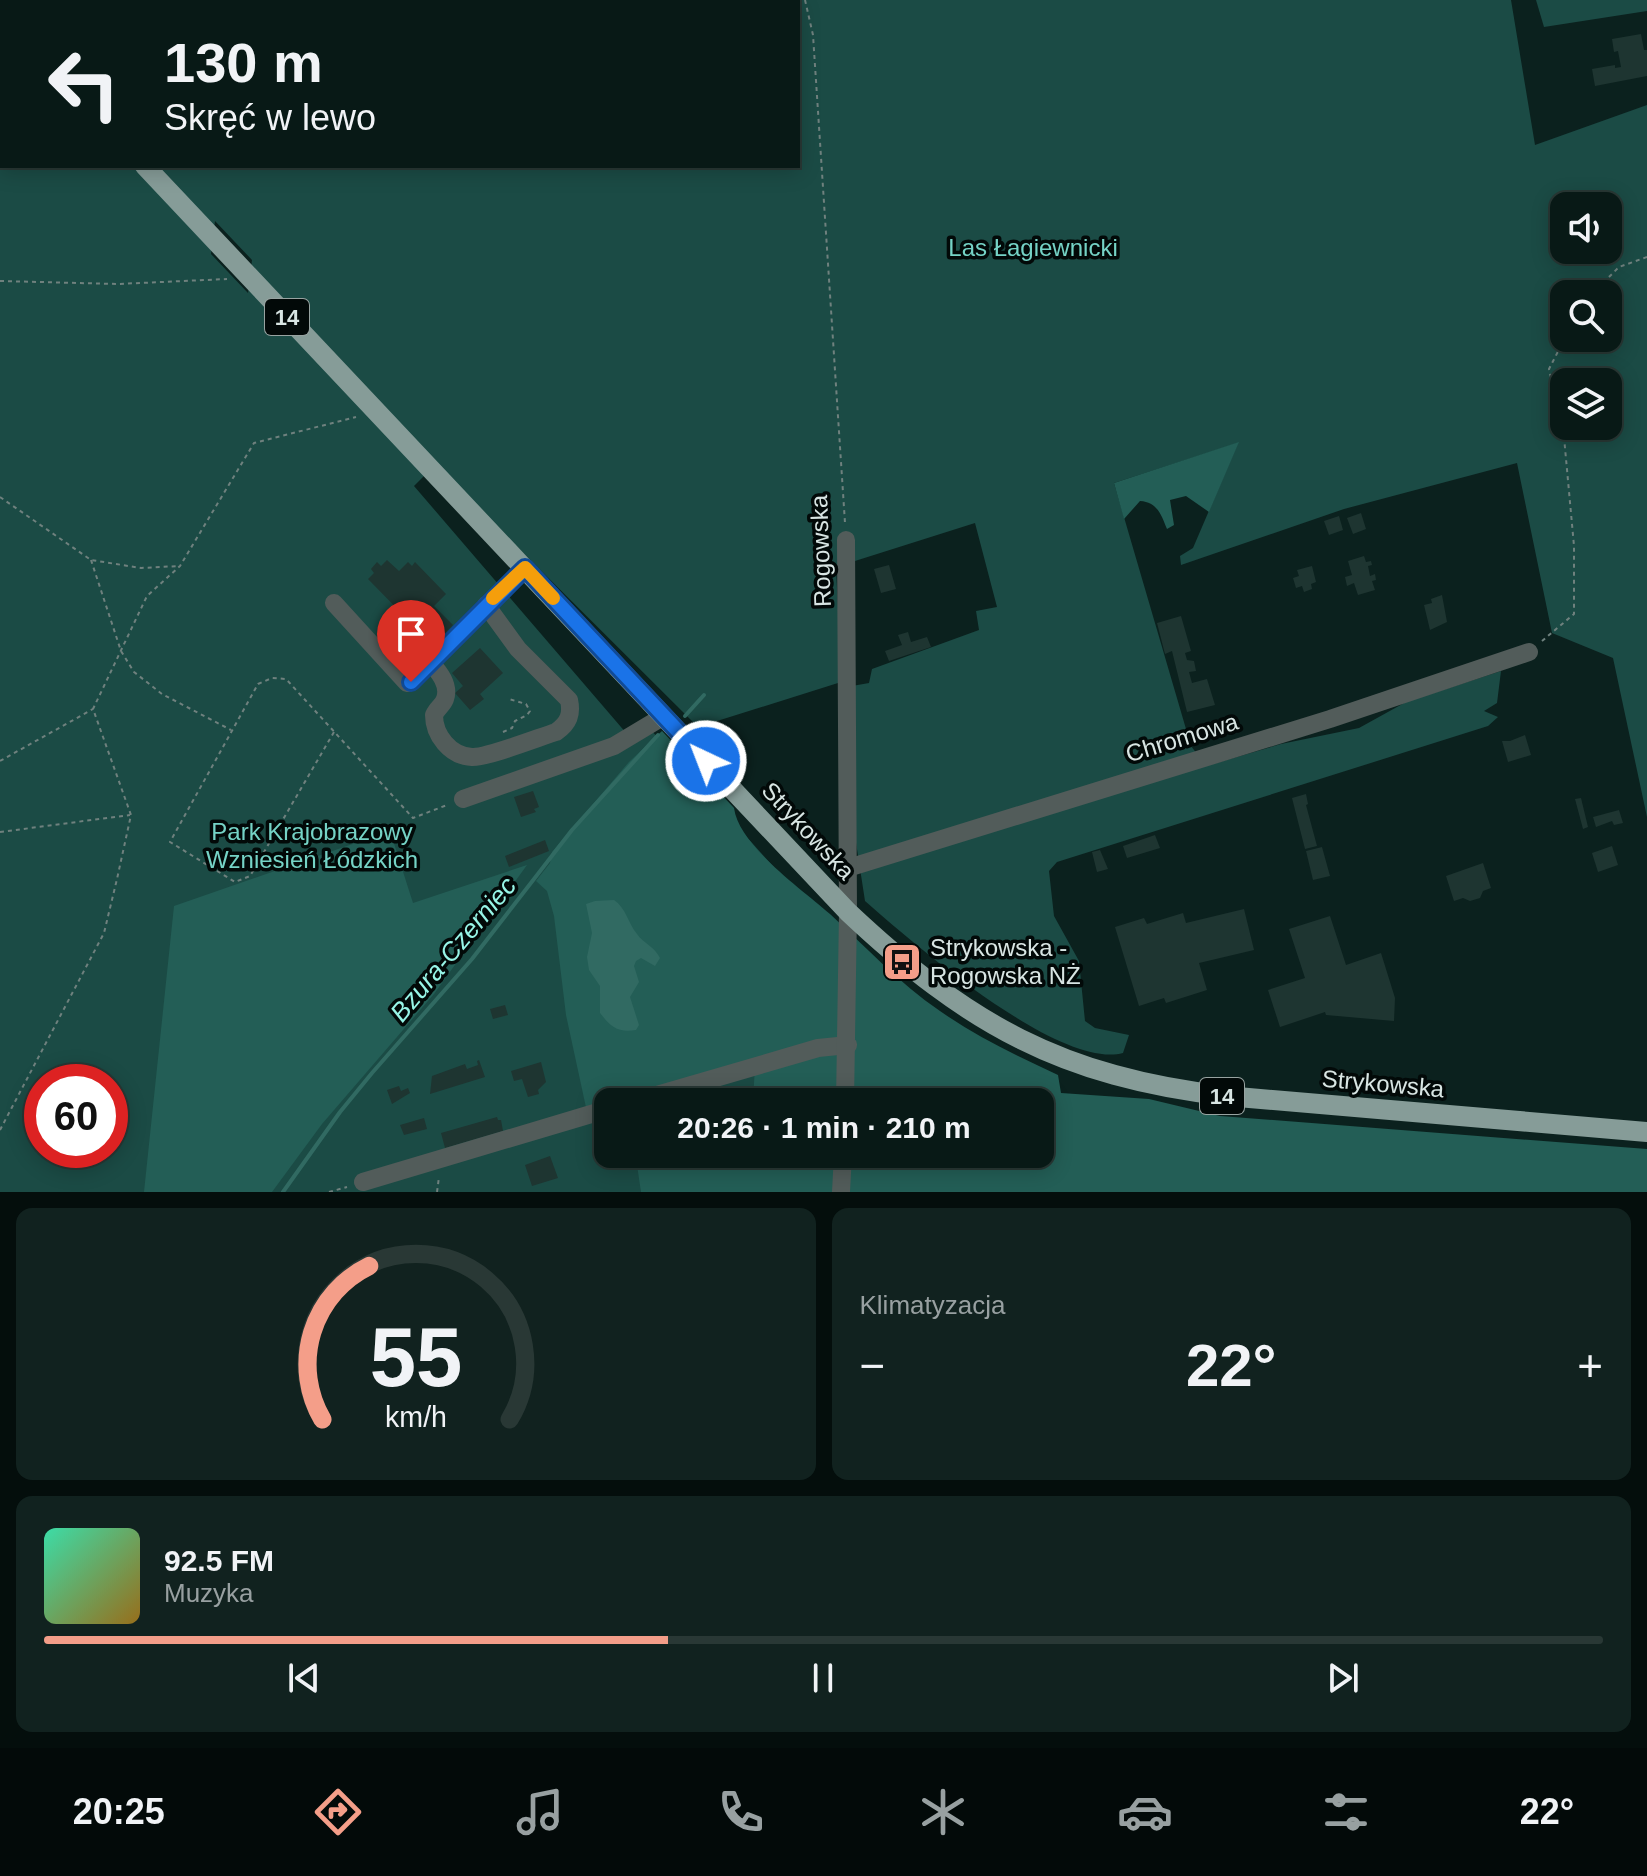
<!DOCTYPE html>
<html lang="pl">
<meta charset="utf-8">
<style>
:root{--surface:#081916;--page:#11221f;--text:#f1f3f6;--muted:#98a0a1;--line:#293835;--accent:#f49e89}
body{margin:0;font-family:Helvetica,sans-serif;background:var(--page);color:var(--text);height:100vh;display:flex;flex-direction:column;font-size:30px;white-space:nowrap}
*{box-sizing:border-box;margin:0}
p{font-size:26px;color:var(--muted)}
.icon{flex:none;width:44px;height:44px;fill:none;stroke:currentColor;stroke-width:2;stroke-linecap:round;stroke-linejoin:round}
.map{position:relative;height:1192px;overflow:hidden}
.drawer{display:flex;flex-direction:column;gap:16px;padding:16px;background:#040e0c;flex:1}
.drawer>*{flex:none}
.hud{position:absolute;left:0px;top:0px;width:800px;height:168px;box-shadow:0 4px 20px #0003,0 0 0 2px var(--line);background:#081916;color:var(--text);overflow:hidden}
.controls{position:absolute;left:1550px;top:192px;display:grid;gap:16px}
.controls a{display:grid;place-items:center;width:72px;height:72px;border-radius:16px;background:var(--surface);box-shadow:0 4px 20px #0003,0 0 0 2px var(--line);font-size:40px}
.speed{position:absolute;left:24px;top:1064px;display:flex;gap:16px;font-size:40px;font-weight:700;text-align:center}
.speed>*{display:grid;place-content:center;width:104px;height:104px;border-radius:50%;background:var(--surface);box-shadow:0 4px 20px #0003,0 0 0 2px var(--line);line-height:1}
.speed .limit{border:12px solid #d22;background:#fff;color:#111}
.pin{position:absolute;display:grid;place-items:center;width:68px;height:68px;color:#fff;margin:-82px -34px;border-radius:50% 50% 50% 0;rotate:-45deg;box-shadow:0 0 8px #0007}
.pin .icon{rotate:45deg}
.me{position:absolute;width:88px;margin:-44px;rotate:317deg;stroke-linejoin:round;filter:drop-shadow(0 0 6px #0008)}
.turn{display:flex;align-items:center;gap:28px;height:168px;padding:0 32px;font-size:36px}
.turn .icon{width:104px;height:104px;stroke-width:2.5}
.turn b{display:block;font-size:56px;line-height:68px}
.big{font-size:60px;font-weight:700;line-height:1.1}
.drawer .widget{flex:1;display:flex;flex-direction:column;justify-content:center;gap:12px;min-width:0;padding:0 28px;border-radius:16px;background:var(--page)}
.drawer .dial{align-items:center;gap:0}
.dial svg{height:208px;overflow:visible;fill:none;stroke:var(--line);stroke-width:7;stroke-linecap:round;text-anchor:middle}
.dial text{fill:var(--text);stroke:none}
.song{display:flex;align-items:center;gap:24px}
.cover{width:96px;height:96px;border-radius:12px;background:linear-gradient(135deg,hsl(160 70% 55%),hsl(40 70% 35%))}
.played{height:8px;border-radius:4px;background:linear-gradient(90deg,var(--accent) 40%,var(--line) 40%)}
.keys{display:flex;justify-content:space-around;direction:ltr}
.heat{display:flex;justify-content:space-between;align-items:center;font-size:44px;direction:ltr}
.drawer .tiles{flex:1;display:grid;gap:16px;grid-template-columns:1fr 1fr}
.widget:last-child{grid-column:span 2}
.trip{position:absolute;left:594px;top:1088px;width:460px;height:80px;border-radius:16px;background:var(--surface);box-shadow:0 4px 20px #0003,0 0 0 2px var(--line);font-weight:700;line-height:80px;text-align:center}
.menu{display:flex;height:128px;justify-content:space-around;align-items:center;background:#030a09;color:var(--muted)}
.menu .icon{width:56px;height:56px}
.menu .selected{color:var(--accent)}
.menu b{font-size:36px;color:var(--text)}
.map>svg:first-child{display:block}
.green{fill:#1b4b45;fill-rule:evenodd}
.forest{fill:#235e56}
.water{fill:#316a62}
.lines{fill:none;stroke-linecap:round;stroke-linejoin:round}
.stream{stroke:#316a62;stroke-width:4}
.building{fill:#1e3531}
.path{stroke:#6f817e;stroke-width:2;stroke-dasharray:4 4;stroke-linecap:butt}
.minor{stroke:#525c5a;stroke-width:18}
.major{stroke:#869c98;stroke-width:20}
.route-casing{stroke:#114b97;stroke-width:20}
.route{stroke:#1a73e8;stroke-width:14}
.slow{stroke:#f59e0b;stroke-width:14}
.labels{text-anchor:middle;stroke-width:7;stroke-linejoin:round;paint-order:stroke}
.shield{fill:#020908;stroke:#98a3a1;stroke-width:2}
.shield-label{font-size:22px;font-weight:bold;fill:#d8e5e3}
.park-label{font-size:24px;fill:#75d3c6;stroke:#020908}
.street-label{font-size:24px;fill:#d8e5e3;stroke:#020908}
.poi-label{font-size:24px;fill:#d8e5e3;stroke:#020908;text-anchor:start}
.water-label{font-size:26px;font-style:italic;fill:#97f5e7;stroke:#020908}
</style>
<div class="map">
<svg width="1647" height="1192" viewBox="0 0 1647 1192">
<rect width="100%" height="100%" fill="#0b211e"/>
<g class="green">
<path d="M0,0h1511l24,145 112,-40v712l-34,-159 -61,-25 -35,-170 -173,46 -163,56 -1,-9 13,-8 45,-105 -124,40 77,263 15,20 75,-22 78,-16 47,-26 95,-31 -4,32 -13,8 14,6 -10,9 -431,136 -8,9 5,45 25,45 6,60 10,7 34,7 -6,18c-64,17 -210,-110 -258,-152l-10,-65 -3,-150 17,-3 3,-14 107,-39 -3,-19 21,-4 -22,-84 -139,44 4,84 -2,32 -140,44 -263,-262 -21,21 213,248 15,-14 198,221 -9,161h-223v52h221l-2,38h-827zM2,2h796v164h-796zM1564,206h44v44h-44zM215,221l37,39 -4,33 -37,-39zM1564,294h44v44h-44zM1564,382h44v44h-44zM42,1082h68v68h-68z"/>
<path d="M1536,0h111v11l-103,16z"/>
</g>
<g class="forest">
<path d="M1239,442l-30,70 -23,-16 -16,4 4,25 -7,4c-6,-15 -10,-27 -27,-28l-16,18 -10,-36z"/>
<path d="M662,731l72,77c5,38 68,81 96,106 36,33 69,69 110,97 37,26 77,45 118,64l3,18 88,6 71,17 427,33v43h-1006l-4,-27 36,-11h367v-52h-287l2,-37 -132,37h-15l-21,10 -21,-97 -12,-99 -7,-25 -11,-10 14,-18 2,-11 77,-90z"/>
<path d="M390,831l23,72 114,-38 -93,129 -112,130 -50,68h-128l30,-286z"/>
</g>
<path class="water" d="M614,900c12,8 14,23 23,34 7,10 17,12 23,24l-5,8 -14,-8 -5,3 -2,5 5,16 -9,15 9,28 -3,5c-18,3 -25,-3 -36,-17v-27l-11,-16 -2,-13 5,-24 -6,-29 9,-3z"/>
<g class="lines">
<g class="stream">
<path d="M685,716l19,-21"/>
<path d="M283,1192l57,-80 32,-39 100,-114 100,-129 86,-95"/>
</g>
</g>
<g class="building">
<path d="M1641,34l3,16h3v26l-52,10 -3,-17 23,-4v3l6,-1 -3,-16 -4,1 -2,-13z"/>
<path d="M1361,513l5,16 -13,5 -6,-16z"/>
<path d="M1339,516l4,14 -14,5 -5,-14z"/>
<path d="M1364,556l2,6 5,-1 1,4 -4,1 2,10 5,-2 1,6 -4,1 3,9 -17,5 -4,-12 -7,3 -2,-9 7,-2 -4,-14z"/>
<path d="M387,560l12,11 9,-9 4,4 3,-4 31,32 -12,12 19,19 -13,13 -19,-19 -7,7 -46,-47 6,-6 -3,-4 6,-7 4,4z"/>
<path d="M889,565l7,24 -15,4 -7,-24z"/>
<path d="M1312,566l4,16 -5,2 1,5 -8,3 -2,-6 -6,2 -3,-10 6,-2 -2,-6z"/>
<path d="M1442,595l5,27 -17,8 -6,-25 8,-2 -1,-4z"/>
<path d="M1181,616l10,35 -6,2 2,7 7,1 2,10 -7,1 3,11 15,-4 8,26 -28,7 -15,-61 -7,3 -8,-31z"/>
<path d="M908,632l3,10 16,-5 4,10 -42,14 -4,-10 17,-6 -4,-10z"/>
<path d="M480,648l23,25 -23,21 4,5 -14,11 -15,-17 8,-7 -11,-13z"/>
<path d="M1525,735l6,20 -23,7 -6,-21h8z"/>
<path d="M533,791l6,16 -5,2 2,3 -15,5 -7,-20z"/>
<path d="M1306,794l2,10 -2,1 11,41 -12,3 -13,-51z"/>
<path d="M1581,798l7,29 -5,2 -8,-30z"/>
<path d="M1619,810l4,13 -9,2 -2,-4 -16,6 -3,-10z"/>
<path d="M1155,835l5,13 -33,10 -4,-12z"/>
<path d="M545,840l4,11 -40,16 -4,-11z"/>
<path d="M1612,846l6,19 -20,7 -6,-19z"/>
<path d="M1322,847l8,29 -17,4 -7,-29z"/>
<path d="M1100,850l8,19 -11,3 -5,-20z"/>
<path d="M1483,863l8,25 -8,3 -3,7 -10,3 -7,-3 -9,3 -8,-25z"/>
<path d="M1244,909l10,41 -55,13 8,27 -41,13 -2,-5 -25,8 -24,-79 29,-9 3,6 36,-11 3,10z"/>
<path d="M1330,916l16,49 35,-12 14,45 -1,23 -68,-6 -1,-3 -45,15 -12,-37 37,-12 -16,-49z"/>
<path d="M505,1005l3,10 -15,4 -3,-10z"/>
<path d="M479,1060l6,17 -55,17 2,-18 33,-12 2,5 11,-4 -1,-4z"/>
<path d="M541,1062l5,20 -8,8 1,4 -11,3 -6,-18 -8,2 -3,-10z"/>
<path d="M399,1086l2,5 7,-3 2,5 -18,11 -5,-14z"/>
<path d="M497,1117l1,3h3l2,11 -58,17 -4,-15z"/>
<path d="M424,1118l3,11 -23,6 -4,-10z"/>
<path d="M608,1122v32h8l-16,5 -7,-24 3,-1 -2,-8z"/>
<path d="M550,1156l8,22 -26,8 -7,-21z"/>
</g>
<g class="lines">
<g class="path">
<path d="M805,0l8,35 32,488"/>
<path d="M0,281l118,3 109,-5"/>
<path d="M1592,294l27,-27 28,-10"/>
<path d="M0,497l91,63 50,8 38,-2"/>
<path d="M91,560l30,91 13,21 28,22 69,36"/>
<path d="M1542,641l32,-27v-68l-10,-109 -15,-68 16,-31"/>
<path d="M334,732l-84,144 -15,6 -65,-40 88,-158 14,-6 14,1 127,139 34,-13"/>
<path d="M503,732l9,-4 3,-7 12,-6 3,-4 -4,-7 -17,-5"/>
<path d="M0,761l93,-52"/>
<path d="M0,832l130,-17"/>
<path d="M0,1130l104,-197 13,-54 14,-64 -38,-106 54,-113 33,-30 74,-123 102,-26"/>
<path d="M329,1192l18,-5"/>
<path d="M437,1192l2,-15"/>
</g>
<g class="minor">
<path d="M334,603l73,80 4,-1 114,-114"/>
<path d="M431,663c8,9 19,22 14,36 -2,6 -8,9 -11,16 0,20 16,41 38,42 14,1 68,-20 84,-25 13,-9 16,-18 13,-32l-51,-51 -32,-44"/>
<path d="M463,799l151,-53 50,-30"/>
<path d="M848,868l482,-149 199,-67"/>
<path d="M633,1102l185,-54 30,-3"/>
<path d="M845,1102l3,-190 -2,-372"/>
<path d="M363,1182l245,-73"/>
<path d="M841,1192l2,-38"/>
</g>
<g class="major">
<path d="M0,11l2,2"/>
<path d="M145,166l703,746c119,112 214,165 378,184l421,36"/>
</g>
</g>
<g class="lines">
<g class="route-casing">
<path id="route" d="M411,682l114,-114 181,193"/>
</g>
<use href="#route" class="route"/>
<path class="slow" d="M493,598l32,-30 28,30"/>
</g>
<defs>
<g id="bus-square" transform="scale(2)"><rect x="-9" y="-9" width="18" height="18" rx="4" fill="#f49e89" stroke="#020908"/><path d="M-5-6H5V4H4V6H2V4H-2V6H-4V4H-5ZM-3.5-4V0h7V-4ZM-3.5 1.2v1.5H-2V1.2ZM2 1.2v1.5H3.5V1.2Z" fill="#111"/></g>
</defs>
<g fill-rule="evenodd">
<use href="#bus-square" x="902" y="962"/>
</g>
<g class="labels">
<g class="shield">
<rect x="265" y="299" width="44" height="36" rx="6"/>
<rect x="1200" y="1078" width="44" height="36" rx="6"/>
</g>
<g class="shield-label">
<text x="287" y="325">14</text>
<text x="1222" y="1104">14</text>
</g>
<g class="park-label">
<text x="1033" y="256">Las Łagiewnicki</text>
<text x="312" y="840">Park Krajobrazowy<tspan x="312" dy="28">Wzniesień Łódzkich</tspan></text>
</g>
<g class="street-label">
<text transform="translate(821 551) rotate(-92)" y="8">Rogowska</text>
<text transform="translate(1182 738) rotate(-17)" y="8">Chromowa</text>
<text transform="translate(808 831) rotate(47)" y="8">Strykowska</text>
<text transform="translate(1383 1084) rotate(5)" y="8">Strykowska</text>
</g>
<g class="poi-label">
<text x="930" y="956">Strykowska -<tspan x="930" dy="28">Rogowska NŻ</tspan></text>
</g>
<g class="water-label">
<text transform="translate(453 949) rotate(-50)" y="9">Bzura-Czerniec</text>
</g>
</g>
</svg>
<div class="controls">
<a><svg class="icon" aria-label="sound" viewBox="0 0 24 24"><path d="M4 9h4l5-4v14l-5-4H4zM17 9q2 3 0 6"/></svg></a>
<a><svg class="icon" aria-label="search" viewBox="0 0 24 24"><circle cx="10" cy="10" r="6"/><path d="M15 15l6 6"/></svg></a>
<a><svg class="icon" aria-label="layers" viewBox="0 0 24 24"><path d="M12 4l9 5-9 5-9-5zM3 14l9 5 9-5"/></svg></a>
</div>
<div class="speed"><div class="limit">60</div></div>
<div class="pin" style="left:411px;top:682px;background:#d93025"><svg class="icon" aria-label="arrive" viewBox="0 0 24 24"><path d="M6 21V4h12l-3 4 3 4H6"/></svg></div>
<svg class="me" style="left:706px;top:761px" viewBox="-20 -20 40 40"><circle r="17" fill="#1a73e8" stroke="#fff" stroke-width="3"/><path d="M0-11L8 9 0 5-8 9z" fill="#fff"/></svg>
<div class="trip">20:26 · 1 min · 210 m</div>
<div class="hud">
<div class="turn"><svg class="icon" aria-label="left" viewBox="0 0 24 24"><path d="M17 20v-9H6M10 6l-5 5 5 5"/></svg><div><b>130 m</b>Skręć w lewo</div></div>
</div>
</div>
<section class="drawer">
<div class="tiles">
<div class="widget dial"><svg viewBox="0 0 100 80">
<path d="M14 69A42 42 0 1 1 86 69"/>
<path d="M14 69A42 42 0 0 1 32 10" stroke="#f49e89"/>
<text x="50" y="56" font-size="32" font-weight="700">55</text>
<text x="50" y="72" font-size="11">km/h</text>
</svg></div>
<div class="widget"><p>Klimatyzacja</p>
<div class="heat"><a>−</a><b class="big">22°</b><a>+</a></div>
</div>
<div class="widget">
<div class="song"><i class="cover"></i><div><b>92.5 FM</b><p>Muzyka</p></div></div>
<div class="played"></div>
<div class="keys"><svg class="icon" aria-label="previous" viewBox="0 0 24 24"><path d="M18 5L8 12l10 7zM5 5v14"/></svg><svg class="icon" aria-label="pause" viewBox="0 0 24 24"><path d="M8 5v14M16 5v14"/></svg><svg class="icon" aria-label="next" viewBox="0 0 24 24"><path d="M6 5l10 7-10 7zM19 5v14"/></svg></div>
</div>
</div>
</section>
<nav class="menu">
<b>20:25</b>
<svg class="icon selected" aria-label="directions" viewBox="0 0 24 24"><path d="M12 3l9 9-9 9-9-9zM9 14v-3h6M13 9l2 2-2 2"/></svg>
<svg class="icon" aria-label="music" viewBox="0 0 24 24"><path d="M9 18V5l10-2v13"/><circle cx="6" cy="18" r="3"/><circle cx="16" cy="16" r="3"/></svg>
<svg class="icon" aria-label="phone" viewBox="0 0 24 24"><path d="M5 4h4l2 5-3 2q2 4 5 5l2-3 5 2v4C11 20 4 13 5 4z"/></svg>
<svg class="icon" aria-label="climate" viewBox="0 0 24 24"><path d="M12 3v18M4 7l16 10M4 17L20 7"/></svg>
<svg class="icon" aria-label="car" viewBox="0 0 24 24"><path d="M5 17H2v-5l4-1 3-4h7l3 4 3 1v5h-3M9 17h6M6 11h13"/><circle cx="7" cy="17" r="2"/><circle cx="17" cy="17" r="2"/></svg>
<svg class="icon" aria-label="filters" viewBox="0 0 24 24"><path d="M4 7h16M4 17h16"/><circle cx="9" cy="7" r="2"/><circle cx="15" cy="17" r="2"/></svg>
<b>22°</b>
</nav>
